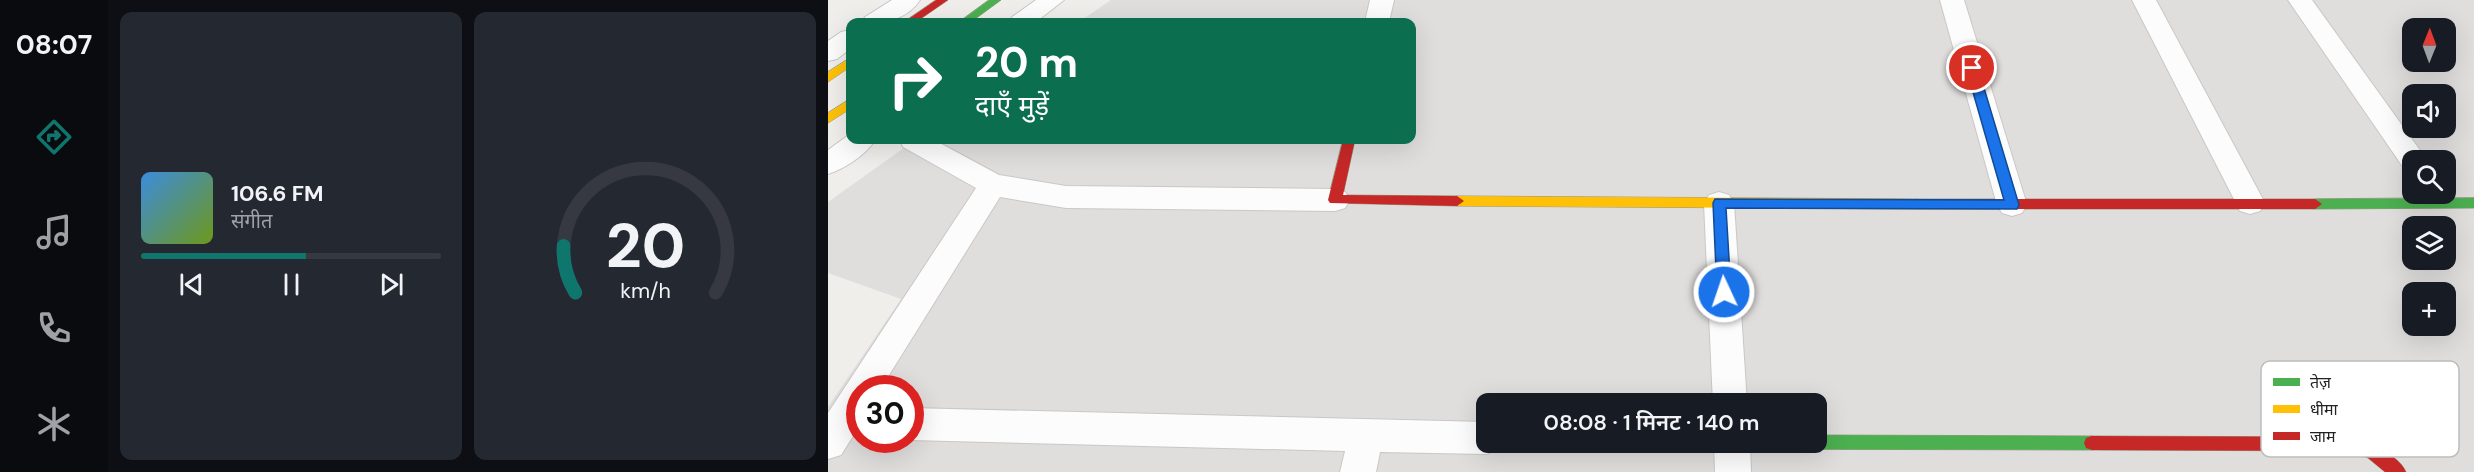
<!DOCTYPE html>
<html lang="hi">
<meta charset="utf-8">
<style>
:root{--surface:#171b24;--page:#242831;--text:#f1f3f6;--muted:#9ea1a6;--line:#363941;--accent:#0f766e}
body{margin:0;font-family:"DM Sans","Noto Sans Devanagari",sans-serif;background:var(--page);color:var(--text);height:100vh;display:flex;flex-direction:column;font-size:22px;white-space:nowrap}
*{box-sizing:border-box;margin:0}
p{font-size:20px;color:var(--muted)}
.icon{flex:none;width:33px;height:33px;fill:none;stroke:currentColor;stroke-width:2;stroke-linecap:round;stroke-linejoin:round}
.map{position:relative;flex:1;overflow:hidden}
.drawer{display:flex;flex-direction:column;gap:12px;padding:12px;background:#0d0f14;width:720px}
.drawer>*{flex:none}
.banner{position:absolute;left:18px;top:18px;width:570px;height:126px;border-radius:12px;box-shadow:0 6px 24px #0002;background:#0b6e4f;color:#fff;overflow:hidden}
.needle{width:39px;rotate:1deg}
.controls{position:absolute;left:1574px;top:18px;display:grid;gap:12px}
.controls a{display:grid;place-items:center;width:54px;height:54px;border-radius:12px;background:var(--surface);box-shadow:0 6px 24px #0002;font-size:30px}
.speed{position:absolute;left:18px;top:375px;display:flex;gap:12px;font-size:30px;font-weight:700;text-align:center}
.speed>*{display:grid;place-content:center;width:78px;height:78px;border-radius:50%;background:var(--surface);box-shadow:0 6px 24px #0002;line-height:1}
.speed .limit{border:9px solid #d22;background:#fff;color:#111}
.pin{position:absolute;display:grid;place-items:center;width:51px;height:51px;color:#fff;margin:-26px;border:3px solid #fff;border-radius:50%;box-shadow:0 2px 6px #0007}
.me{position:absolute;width:66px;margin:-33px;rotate:357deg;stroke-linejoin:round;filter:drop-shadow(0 0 4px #0008)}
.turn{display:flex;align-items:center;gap:21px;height:126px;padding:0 30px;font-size:27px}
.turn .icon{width:78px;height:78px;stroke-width:2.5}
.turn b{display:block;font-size:42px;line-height:51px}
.drawer .widget{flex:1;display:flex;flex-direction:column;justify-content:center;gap:9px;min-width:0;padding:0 21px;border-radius:12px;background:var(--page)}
.drawer .dial{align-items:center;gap:0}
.dial svg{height:156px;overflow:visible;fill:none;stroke:var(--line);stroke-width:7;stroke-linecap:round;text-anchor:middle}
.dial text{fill:var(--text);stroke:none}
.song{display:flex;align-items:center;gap:18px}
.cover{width:72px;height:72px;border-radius:9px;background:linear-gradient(135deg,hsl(210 70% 55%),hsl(80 70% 35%))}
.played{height:6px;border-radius:3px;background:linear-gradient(90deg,var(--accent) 55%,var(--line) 55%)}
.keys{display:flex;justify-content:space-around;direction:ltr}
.drawer .tiles{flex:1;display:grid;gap:12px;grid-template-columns:repeat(2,1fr)}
.trip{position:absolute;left:648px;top:393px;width:351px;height:60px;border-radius:12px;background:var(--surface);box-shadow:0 6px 24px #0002;font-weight:600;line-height:60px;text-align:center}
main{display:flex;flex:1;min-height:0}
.menu{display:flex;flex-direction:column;width:108px;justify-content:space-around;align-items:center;background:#090b0e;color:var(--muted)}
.menu .icon{width:42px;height:42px}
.menu .current{color:var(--accent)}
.menu b{font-size:27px;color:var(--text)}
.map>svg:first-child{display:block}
.residential{fill:#dfdedc;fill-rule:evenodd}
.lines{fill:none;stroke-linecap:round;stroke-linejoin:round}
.street-casing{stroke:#c9c8c7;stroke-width:2}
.fast-casing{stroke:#999a82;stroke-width:1}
.slow-casing{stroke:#999a82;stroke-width:1}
.jam-casing{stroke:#999a82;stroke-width:1}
.street{fill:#fdfcfc;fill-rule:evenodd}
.fast{fill:#4caf50;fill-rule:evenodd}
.slow{fill:#ffc107;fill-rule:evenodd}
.jam{fill:#c62828;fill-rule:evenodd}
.route{fill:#1a73e8;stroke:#114b97;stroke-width:1.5}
.key{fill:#fff;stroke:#bdbdbd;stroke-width:1.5}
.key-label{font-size:16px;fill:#222}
</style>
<main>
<nav class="menu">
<b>08:07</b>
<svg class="icon current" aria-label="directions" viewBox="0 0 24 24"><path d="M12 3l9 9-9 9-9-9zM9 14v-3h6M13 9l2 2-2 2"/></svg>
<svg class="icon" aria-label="music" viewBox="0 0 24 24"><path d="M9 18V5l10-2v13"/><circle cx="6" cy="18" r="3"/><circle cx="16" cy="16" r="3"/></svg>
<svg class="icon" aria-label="phone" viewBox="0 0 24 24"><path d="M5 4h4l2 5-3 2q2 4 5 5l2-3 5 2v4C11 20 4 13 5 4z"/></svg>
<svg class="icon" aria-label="climate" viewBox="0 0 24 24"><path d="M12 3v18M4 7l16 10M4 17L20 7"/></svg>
</nav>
<section class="drawer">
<div class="tiles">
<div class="widget">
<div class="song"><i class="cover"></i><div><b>106.6 FM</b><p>संगीत</p></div></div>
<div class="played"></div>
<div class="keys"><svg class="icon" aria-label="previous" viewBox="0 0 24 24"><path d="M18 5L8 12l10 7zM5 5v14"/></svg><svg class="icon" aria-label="pause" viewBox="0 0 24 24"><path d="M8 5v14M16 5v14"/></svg><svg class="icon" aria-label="next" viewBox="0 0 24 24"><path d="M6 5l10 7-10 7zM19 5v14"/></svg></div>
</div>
<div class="widget dial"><svg viewBox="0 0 100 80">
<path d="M14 69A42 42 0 1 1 86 69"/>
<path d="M14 69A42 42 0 0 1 8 45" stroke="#0f766e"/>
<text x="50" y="56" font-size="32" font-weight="700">20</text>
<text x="50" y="72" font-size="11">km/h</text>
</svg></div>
</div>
</section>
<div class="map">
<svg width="1646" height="472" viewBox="0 0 1646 472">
<rect width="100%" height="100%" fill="#f0eeeb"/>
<path class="residential" d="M283,0h1363v472h-1646v-65l73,-108 -73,-26v-71l87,-62h497v-118h-333zM1584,28h33v34h-33zM1584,94h33v34h-33zM1584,160h33v34h-33zM1584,226h33v34h-33zM1584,292h33v34h-33zM32,388h50v52h-50zM658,404h330v38h-330z"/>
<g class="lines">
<g class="street-casing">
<g id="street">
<path d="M64,0h28c-14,21 -35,22 -58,22l3,-5z"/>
<path d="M208,0h28l-28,22h-27l3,-5z"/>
<path d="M542,0h24l-5,22h-24z"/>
<path d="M1112,0h24l63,205 -5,8 -10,3 -10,-3 -5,-8z"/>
<path d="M1304,0h24l109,203 -5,8 -10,3 -10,-3z"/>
<path d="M1460,0h24l115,160h-15v10l-9,-3z"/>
<path d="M22,30v19l-13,10 -9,2v-20l13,-9z"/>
<path d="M22,134v6h25c-9,15 -31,29 -47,34v-24z"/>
<path d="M72,140h34l65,35 67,11 269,3 10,3 5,8 -5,8 -10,3 -269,-3 -66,-11 -119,191h-21v37l-19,30 -13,4v-46l148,-225 -73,-41z"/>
<path d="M891,192l10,3 5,8 13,201h-34l-9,-201 5,-8z"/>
<path d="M82,408l576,14v20h16l-3,7 -13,5 -106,-2 -4,20h-36l5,-21 -435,-11z"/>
<path d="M886,442h36l1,30h-36z"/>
</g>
</g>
<g class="fast-casing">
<g id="fast">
<path d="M161,0h12l-30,22h-12z"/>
<path d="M1646,198v10l-159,1 -7,-5 7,-5z"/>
<path d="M988,435l276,1 6,2 2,5 -2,5 -6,2 -400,-1 -6,-2 -2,-5h132z"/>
</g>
</g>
<g class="slow-casing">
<g id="slow">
<path d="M22,58v9l-22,15v-10z"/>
<path d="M22,99v10l-22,14v-10z"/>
<path d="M629,196l460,3 7,5 -7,5 -460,-3 -7,-5z"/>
</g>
</g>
<g class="jam-casing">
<g id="jam">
<path d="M108,0h12l-32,22h-12z"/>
<path d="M515,140h12l-12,55 114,1 7,5 -7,5 -127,-3 -2,-3z"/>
<path d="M1089,199h398l7,5 -7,5h-398l-7,-5z"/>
<path d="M1264,436l256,1c18,6 50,16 58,35h-21l-17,-14 -20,-7 -256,-1 -6,-2 -2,-5 2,-5z"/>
</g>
</g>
<use href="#street" class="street"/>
<use href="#fast" class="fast"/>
<use href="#slow" class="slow"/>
<use href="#jam" class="jam"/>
</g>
<path class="route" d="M1144,65l6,3 41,137 -2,4 -291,-1 5,84 -2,4h-10l-2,-4 -4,-89 2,-4 289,1 -38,-132z"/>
<rect x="1433" y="361" width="198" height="96" rx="9" class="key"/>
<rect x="1445" y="378" width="27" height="8" fill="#4caf50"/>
<rect x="1445" y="405" width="27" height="8" fill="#ffc107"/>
<rect x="1445" y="432" width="27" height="8" fill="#c62828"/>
<g class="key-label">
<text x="1482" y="388">तेज़</text>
<text x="1482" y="415">धीमा</text>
<text x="1482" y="442">जाम</text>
</g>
</svg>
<div class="controls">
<a><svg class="needle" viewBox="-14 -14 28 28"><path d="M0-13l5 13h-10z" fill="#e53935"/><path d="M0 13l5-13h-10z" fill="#9ea1a6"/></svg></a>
<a><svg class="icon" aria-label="sound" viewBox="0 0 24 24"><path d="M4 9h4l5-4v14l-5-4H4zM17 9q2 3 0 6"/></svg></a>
<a><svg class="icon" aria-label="search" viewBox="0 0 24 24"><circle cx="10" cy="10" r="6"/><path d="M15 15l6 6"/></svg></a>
<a><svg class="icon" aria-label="layers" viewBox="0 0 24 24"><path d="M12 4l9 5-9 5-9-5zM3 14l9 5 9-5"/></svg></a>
<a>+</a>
</div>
<div class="speed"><div class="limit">30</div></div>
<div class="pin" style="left:1144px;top:68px;background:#d93025"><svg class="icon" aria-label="arrive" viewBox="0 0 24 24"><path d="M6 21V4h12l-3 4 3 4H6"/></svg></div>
<svg class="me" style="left:896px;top:292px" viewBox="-20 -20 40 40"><circle r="17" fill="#1a73e8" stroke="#fff" stroke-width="3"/><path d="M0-11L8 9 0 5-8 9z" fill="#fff"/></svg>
<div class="trip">08:08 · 1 मिनट · 140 m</div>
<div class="banner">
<div class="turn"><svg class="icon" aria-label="right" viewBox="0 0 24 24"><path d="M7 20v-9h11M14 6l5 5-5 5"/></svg><div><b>20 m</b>दाएँ मुड़ें</div></div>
</div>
</div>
</main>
